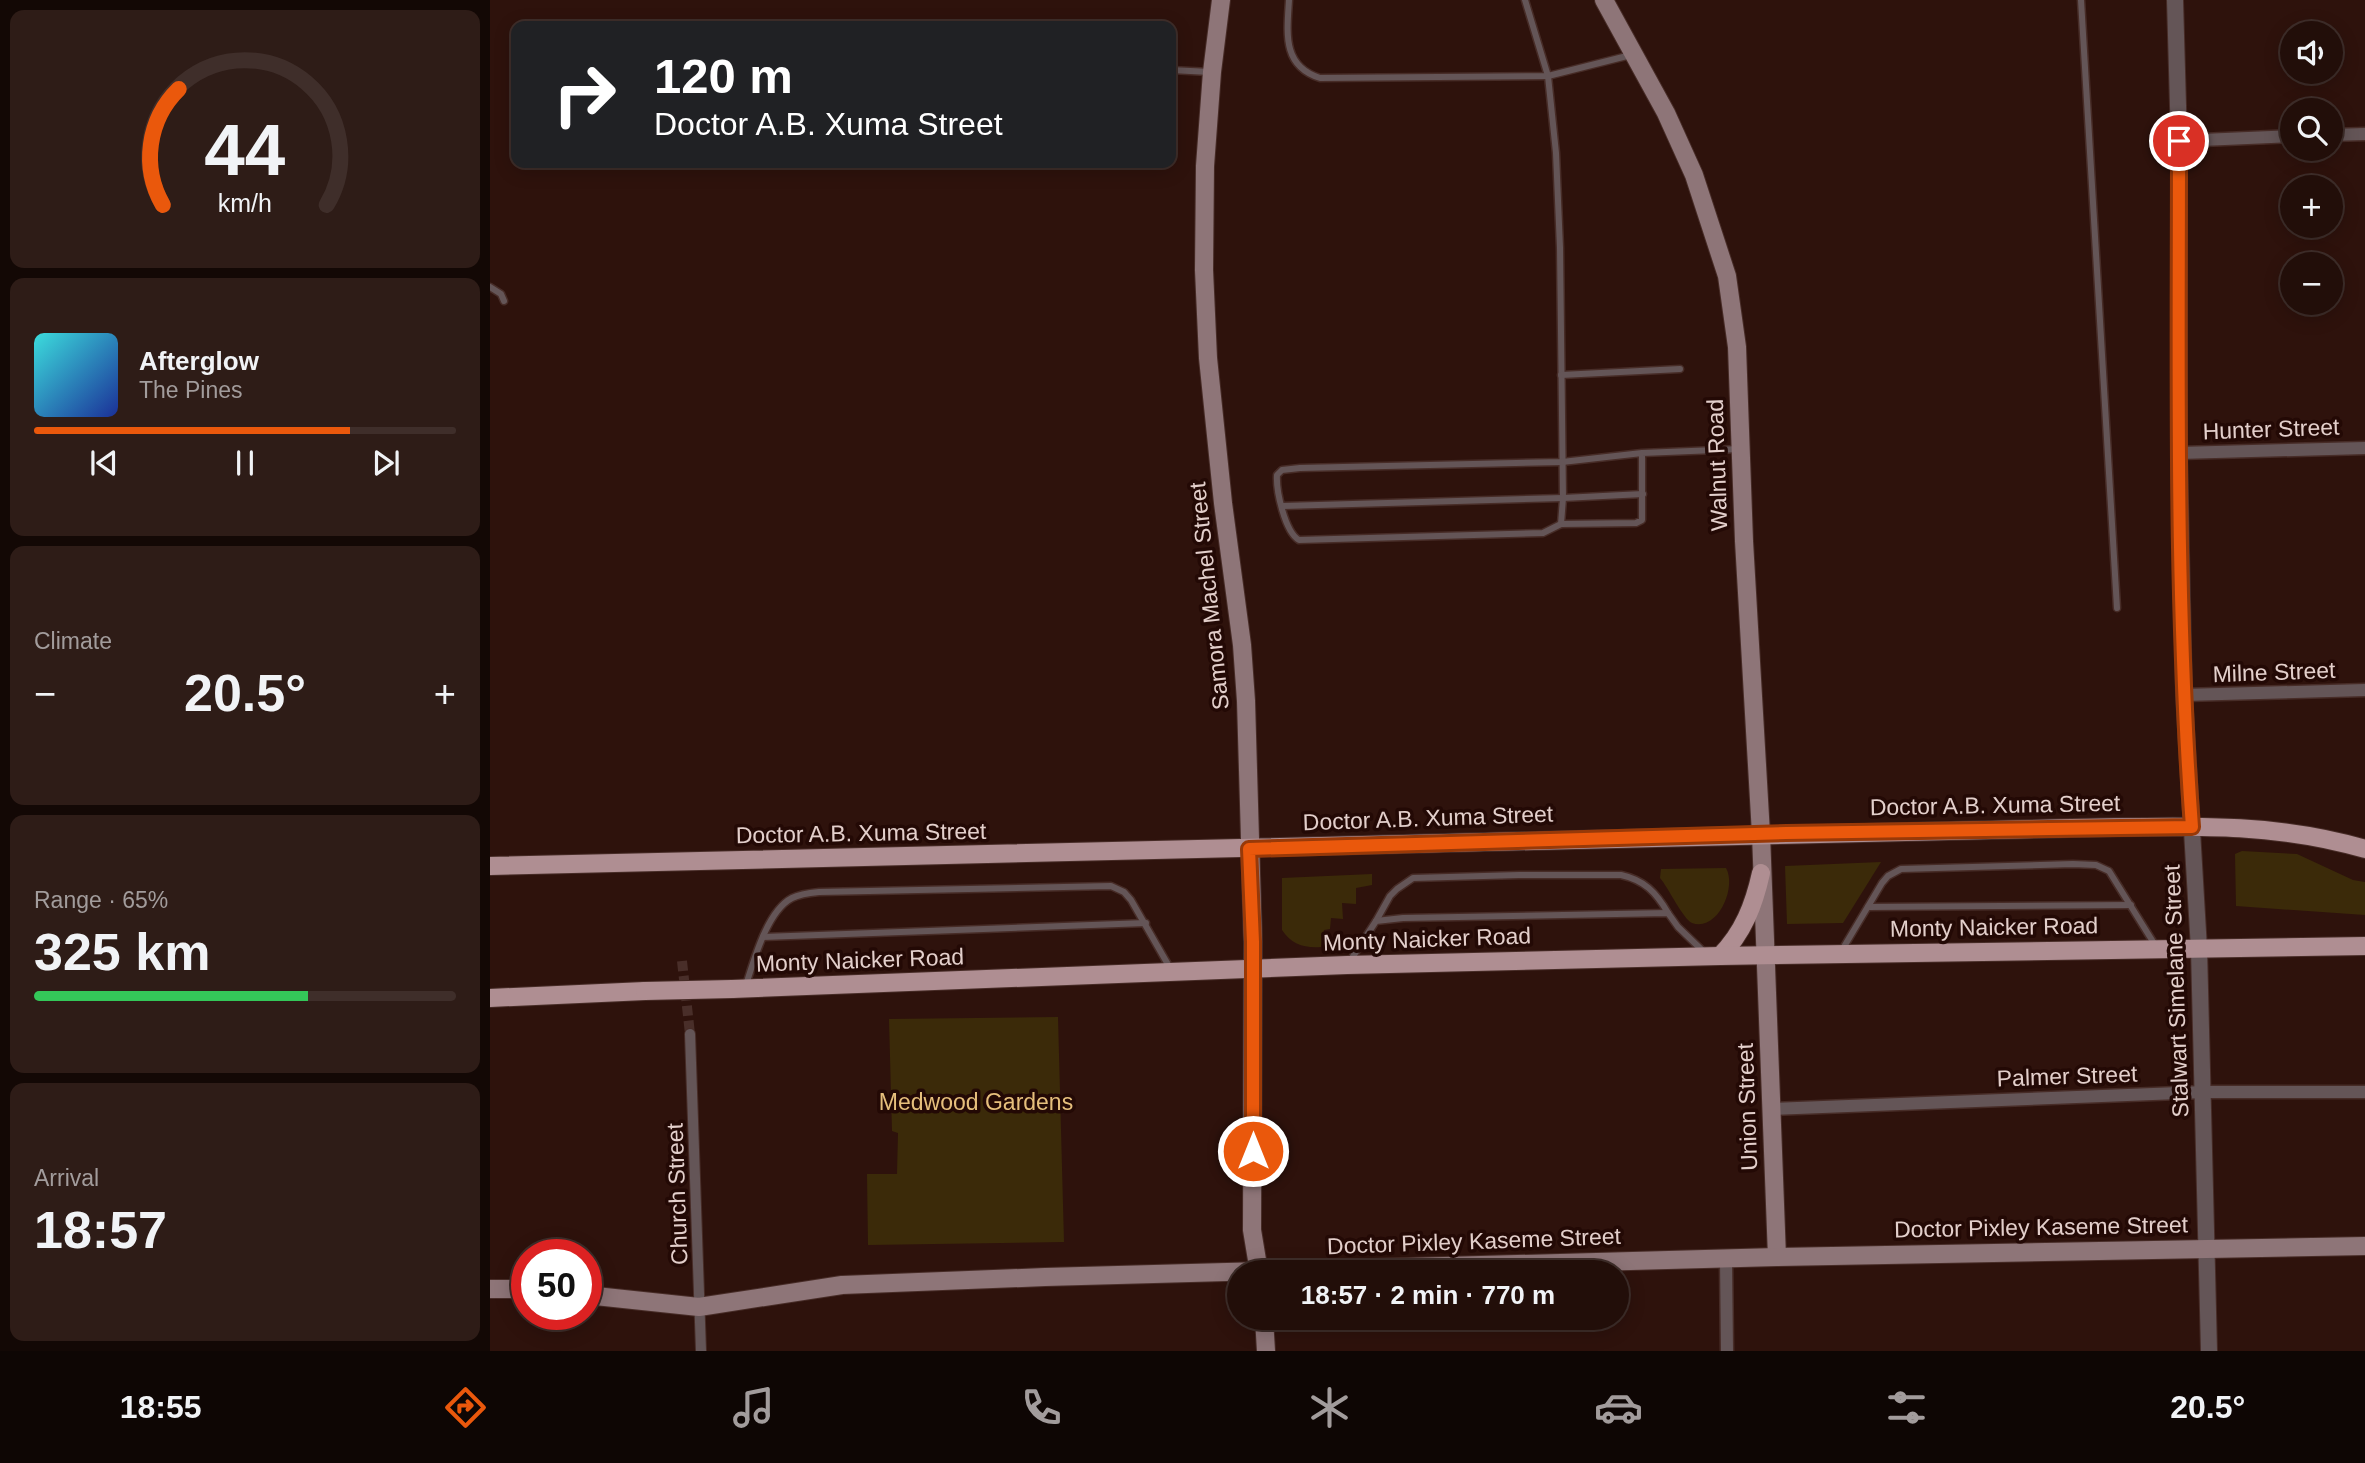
<!DOCTYPE html>
<meta charset="utf-8">
<style>
:root{--surface:#220e09;--page:#2e1c17;--text:#f1f3f6;--muted:#a29c9c;--line:#3f2e2a;--accent:#ea580c}
body{margin:0;font-family:Helvetica,sans-serif;background:var(--page);color:var(--text);height:100vh;display:flex;flex-direction:column;font-size:26px;white-space:nowrap}
*{box-sizing:border-box;margin:0}
p{font-size:23px;color:var(--muted)}
.icon{flex:none;width:38px;height:38px;fill:none;stroke:currentColor;stroke-width:2;stroke-linecap:round;stroke-linejoin:round}
.map{position:relative;flex:1;overflow:hidden}
.drawer{display:flex;flex-direction:column;gap:10px;padding:10px;background:#130805;width:490px}
.drawer>*{flex:none}
.hud{position:absolute;left:21px;top:21px;width:665px;height:147px;border-radius:14px;box-shadow:0 4px 18px #0003,0 0 0 2px var(--line);background:#202124;color:#fff;overflow:hidden}
.tools{position:absolute;left:1790px;top:21px;display:grid;gap:14px}
.tools a{display:grid;place-items:center;width:63px;height:63px;border-radius:50%;background:var(--surface);box-shadow:0 4px 18px #0003,0 0 0 2px var(--line);font-size:35px}
.speed{position:absolute;left:21px;top:1239px;display:flex;gap:14px;font-size:35px;font-weight:700;text-align:center}
.speed>*{display:grid;place-content:center;width:91px;height:91px;border-radius:50%;background:var(--surface);box-shadow:0 4px 18px #0003,0 0 0 2px var(--line);line-height:1}
.speed .limit{border:10px solid #d22;background:#fff;color:#111}
.pin{position:absolute;display:grid;place-items:center;width:60px;height:60px;color:#fff;margin:-30px;border:4px solid #fff;border-radius:50%;box-shadow:0 2px 7px #0007}
.me{position:absolute;width:77px;margin:-38px;rotate:0deg;stroke-linejoin:round;filter:drop-shadow(0 0 5px #0008)}
.turn{display:flex;align-items:center;gap:24px;height:147px;padding:0 28px;font-size:32px}
.turn .icon{width:91px;height:91px;stroke-width:2.5}
.turn b{display:block;font-size:49px;line-height:60px}
.big{font-size:52px;font-weight:700;line-height:1.1}
.drawer .card{flex:1;display:flex;flex-direction:column;justify-content:center;gap:10px;min-width:0;padding:0 24px;border-radius:14px;background:var(--page)}
.drawer .dial{align-items:center;gap:0}
.dial svg{height:182px;overflow:visible;fill:none;stroke:var(--line);stroke-width:7;stroke-linecap:round;text-anchor:middle}
.dial text{fill:var(--text);stroke:none}
.song{display:flex;align-items:center;gap:21px}
.cover{width:84px;height:84px;border-radius:10px;background:linear-gradient(135deg,hsl(180 70% 55%),hsl(230 70% 35%))}
.played{height:7px;border-radius:4px;background:linear-gradient(90deg,var(--accent) 75%,var(--line) 75%)}
.keys{display:flex;justify-content:space-around;direction:ltr}
.heat{display:flex;justify-content:space-between;align-items:center;font-size:38px;direction:ltr}
.charge{height:10px;border-radius:5px;background:linear-gradient(90deg,#34c759 65%,var(--line) 0)}
.trip{position:absolute;left:737px;top:1260px;width:402px;height:70px;border-radius:35px;background:var(--surface);box-shadow:0 4px 18px #0003,0 0 0 2px var(--line);font-weight:700;line-height:70px;text-align:center}
.tab-bar{display:flex;height:112px;justify-content:space-around;align-items:center;background:#0e0604;color:var(--muted)}
.tab-bar .icon{width:49px;height:49px}
.tab-bar .active{color:var(--accent)}
.tab-bar b{font-size:32px;color:var(--text)}
main{display:flex;flex:1;min-height:0}
.map>svg:first-child{display:block}
.green{fill:#3b2a09}
.lines{fill:none;stroke-linecap:round;stroke-linejoin:round}
.pedestrian-tunnel{stroke:#492e29;stroke-width:10;stroke-dasharray:10 5;stroke-linecap:butt}
.service-casing{stroke:#472c27;stroke-width:9}
.pedestrian-casing{stroke:#472c27;stroke-width:12}
.minor-casing{stroke:#472c27;stroke-width:15}
.tertiary-casing{stroke:#472c27;stroke-width:18}
.secondary-casing{stroke:#472c27;stroke-width:20}
.primary-casing{stroke:#472c27;stroke-width:20}
.service{stroke:#645557;stroke-width:6}
.pedestrian{stroke:#645557;stroke-width:10}
.minor{stroke:#645557;stroke-width:12}
.tertiary{stroke:#645557;stroke-width:16}
.secondary{stroke:#8e7578;stroke-width:18}
.primary{stroke:#af8e92;stroke-width:18}
.primary-bridge-casing{stroke:#472c27;stroke-width:20;stroke-linecap:butt}
.primary-bridge{stroke:#af8e92;stroke-width:18}
.route-casing{stroke:#983908;stroke-width:18}
.route{stroke:#ea580c;stroke-width:12}
.labels{text-anchor:middle;stroke-width:7;stroke-linejoin:round;paint-order:stroke}
.street-label{font-size:23px;fill:#e3cfcb;stroke:#230905}
.park-label{font-size:23px;fill:#e6bf7c;stroke:#230905}
</style>
<main>
<section class="drawer">
<div class="card dial"><svg viewBox="0 0 100 80">
<path d="M14 69A42 42 0 1 1 86 69"/>
<path d="M14 69A42 42 0 0 1 21 18" stroke="#ea580c"/>
<text x="50" y="56" font-size="32" font-weight="700">44</text>
<text x="50" y="72" font-size="11">km/h</text>
</svg></div>
<div class="card">
<div class="song"><i class="cover"></i><div><b>Afterglow</b><p>The Pines</p></div></div>
<div class="played"></div>
<div class="keys"><svg class="icon" aria-label="previous" viewBox="0 0 24 24"><path d="M18 5L8 12l10 7zM5 5v14"/></svg><svg class="icon" aria-label="pause" viewBox="0 0 24 24"><path d="M8 5v14M16 5v14"/></svg><svg class="icon" aria-label="next" viewBox="0 0 24 24"><path d="M6 5l10 7-10 7zM19 5v14"/></svg></div>
</div>
<div class="card"><p>Climate</p>
<div class="heat"><a>−</a><b class="big">20.5°</b><a>+</a></div>
</div>
<div class="card"><p>Range · 65%</p><b class="big">325 km</b><div class="charge"></div></div>
<div class="card"><p>Arrival</p><b class="big">18:57</b></div>
</section>
<div class="map">
<svg width="1875" height="1351" viewBox="0 0 1875 1351">
<rect width="100%" height="100%" fill="#2e120c"/>
<g class="green">
<path d="M1752,851l55,3 56,26 12,2v33l-129,-9 -1,-52z"/>
<path d="M1391,862l-38,61 -56,1 -2,-58z"/>
<path d="M1236,868c11,19 -8,64 -34,55 -9,-4 -24,-36 -32,-45l1,-9z"/>
<path d="M882,874v11l-16,3v16l-14,-1 1,16 -12,-1 -1,11 -6,1 -3,17c-17,1 -29,-2 -39,-17v-52z"/>
<path d="M568,1017l6,225 -196,3 -1,-71h30l1,-41 -6,-2 -3,-112z"/>
</g>
<g class="lines">
<path class="pedestrian-tunnel" d="M192,961l8,73"/>
<g class="service-casing">
<g id="service">
<path d="M799,0c-2,33 -7,66 31,78l228,-2 83,-21"/>
<path d="M1035,0l23,76 8,77 4,95 3,250 -2,26"/>
<path d="M1591,0l36,608"/>
<path d="M681,70l39,2"/>
<path d="M0,287l11,7 3,7"/>
<path d="M1071,375l119,-6"/>
<path d="M1152,453v67l-6,3 -75,1 -18,9 -244,7c-14,-8 -23,-49 -22,-65l5,-5 18,-2 262,-6 80,-9 98,-4"/>
<path d="M793,506l280,-8 80,-4"/>
<path d="M1378,907l263,-2"/>
<path d="M886,921l14,-25 7,-7 16,-11 106,-3h102c23,5 35,17 47,38"/>
<path d="M273,937l383,-14"/>
<path d="M1352,950l40,-67 6,-7 13,-7 172,-5 23,1 13,6 46,74"/>
<path d="M860,961l26,-40 27,-3 265,-5 10,14 27,26"/>
<path d="M256,985c8,-25 21,-74 46,-87 8,-4 17,-5 27,-6l292,-6 13,6 7,8 39,68"/>
</g>
</g>
<g class="pedestrian-casing">
<path id="pedestrian" d="M200,1034l11,317"/>
</g>
<g class="minor-casing">
<g id="minor">
<path d="M1841,135l34,-1"/>
<path d="M1689,141l113,-5"/>
<path d="M1689,453l186,-5"/>
<path d="M1694,695l181,-5"/>
<path d="M1282,1109l432,-17h161"/>
<path d="M1236,1259l1,92"/>
</g>
</g>
<g class="tertiary-casing">
<path id="tertiary" d="M1685,0l4,141v312l5,242 15,254 10,402"/>
</g>
<g class="secondary-casing">
<g id="secondary">
<path d="M731,0l-9,72 -7,94 -1,104 4,88 15,145 19,142 4,56 7,241 -1,288 7,42"/>
<path d="M1114,0l62,113 28,62 33,101 10,71 7,194 17,293 16,423"/>
<path d="M0,1289h37"/>
<path d="M96,1295l113,12 143,-22 203,-8 732,-20 588,-11"/>
<path d="M774,1318l2,33"/>
</g>
</g>
<g class="primary-casing">
<g id="primary">
<path d="M0,866l1581,-38c100,-1 197,-8 294,21"/>
<path d="M1230,956c23,-23 34,-51 41,-83"/>
<path d="M242,989l615,-24 373,-9 645,-10"/>
<path d="M0,998l155,-7"/>
</g>
</g>
<use href="#service" class="service"/>
<use href="#pedestrian" class="pedestrian"/>
<use href="#minor" class="minor"/>
<use href="#tertiary" class="tertiary"/>
<use href="#secondary" class="secondary"/>
<use href="#primary" class="primary"/>
<g class="primary-bridge-casing">
<path id="primary-bridge" d="M155,991l87,-2"/>
</g>
<use href="#primary-bridge" class="primary-bridge"/>
</g>
<g class="lines">
<g class="route-casing">
<path id="route" d="M763,1151v-209l-4,-93 537,-16 406,-6c-17,-229 -13,-458 -13,-686"/>
</g>
<use href="#route" class="route"/>
</g>
<g class="labels">
<g class="street-label">
<text transform="translate(1781 429) rotate(-2)" y="8">Hunter Street</text>
<text transform="translate(1227 465) rotate(-92)" y="8">Walnut Road</text>
<text transform="translate(719 596) rotate(-96)" y="8">Samora Machel Street</text>
<text transform="translate(1784 672) rotate(-2)" y="8">Milne Street</text>
<text transform="translate(1505 805) rotate(-1)" y="8">Doctor A.B. Xuma Street</text>
<text transform="translate(938 818) rotate(-2)" y="8">Doctor A.B. Xuma Street</text>
<text transform="translate(371 833) rotate(-1)" y="8">Doctor A.B. Xuma Street</text>
<text transform="translate(1504 927) rotate(-1)" y="8">Monty Naicker Road</text>
<text transform="translate(937 939) rotate(-2)" y="8">Monty Naicker Road</text>
<text transform="translate(370 960) rotate(-2)" y="8">Monty Naicker Road</text>
<text transform="translate(1686 991) rotate(-92)" y="8">Stalwart Simelane Street</text>
<text transform="translate(1577 1076) rotate(-2)" y="8">Palmer Street</text>
<text transform="translate(1257 1107) rotate(-92)" y="8">Union Street</text>
<text transform="translate(187 1194) rotate(-92)" y="8">Church Street</text>
<text transform="translate(1551 1227) rotate(-1)" y="8">Doctor Pixley Kaseme Street</text>
<text transform="translate(984 1241) rotate(-2)" y="8">Doctor Pixley Kaseme Street</text>
</g>
<g class="park-label">
<text x="486" y="1110">Medwood Gardens</text>
</g>
</g>
</svg>
<div class="tools">
<a><svg class="icon" aria-label="sound" viewBox="0 0 24 24"><path d="M4 9h4l5-4v14l-5-4H4zM17 9q2 3 0 6"/></svg></a>
<a><svg class="icon" aria-label="search" viewBox="0 0 24 24"><circle cx="10" cy="10" r="6"/><path d="M15 15l6 6"/></svg></a>
<a>+</a>
<a>−</a>
</div>
<div class="speed"><div class="limit">50</div></div>
<div class="pin" style="left:1689px;top:141px;background:#d93025"><svg class="icon" aria-label="arrive" viewBox="0 0 24 24"><path d="M6 21V4h12l-3 4 3 4H6"/></svg></div>
<svg class="me" style="left:763px;top:1151px" viewBox="-20 -20 40 40"><circle r="17" fill="#ea580c" stroke="#fff" stroke-width="3"/><path d="M0-11L8 9 0 5-8 9z" fill="#fff"/></svg>
<div class="trip">18:57 · 2 min · 770 m</div>
<div class="hud">
<div class="turn"><svg class="icon" aria-label="right" viewBox="0 0 24 24"><path d="M7 20v-9h11M14 6l5 5-5 5"/></svg><div><b>120 m</b>Doctor A.B. Xuma Street</div></div>
</div>
</div>
</main>
<nav class="tab-bar">
<b>18:55</b>
<svg class="icon active" aria-label="directions" viewBox="0 0 24 24"><path d="M12 3l9 9-9 9-9-9zM9 14v-3h6M13 9l2 2-2 2"/></svg>
<svg class="icon" aria-label="music" viewBox="0 0 24 24"><path d="M9 18V5l10-2v13"/><circle cx="6" cy="18" r="3"/><circle cx="16" cy="16" r="3"/></svg>
<svg class="icon" aria-label="phone" viewBox="0 0 24 24"><path d="M5 4h4l2 5-3 2q2 4 5 5l2-3 5 2v4C11 20 4 13 5 4z"/></svg>
<svg class="icon" aria-label="climate" viewBox="0 0 24 24"><path d="M12 3v18M4 7l16 10M4 17L20 7"/></svg>
<svg class="icon" aria-label="car" viewBox="0 0 24 24"><path d="M5 17H2v-5l4-1 3-4h7l3 4 3 1v5h-3M9 17h6M6 11h13"/><circle cx="7" cy="17" r="2"/><circle cx="17" cy="17" r="2"/></svg>
<svg class="icon" aria-label="filters" viewBox="0 0 24 24"><path d="M4 7h16M4 17h16"/><circle cx="9" cy="7" r="2"/><circle cx="15" cy="17" r="2"/></svg>
<b>20.5°</b>
</nav>
